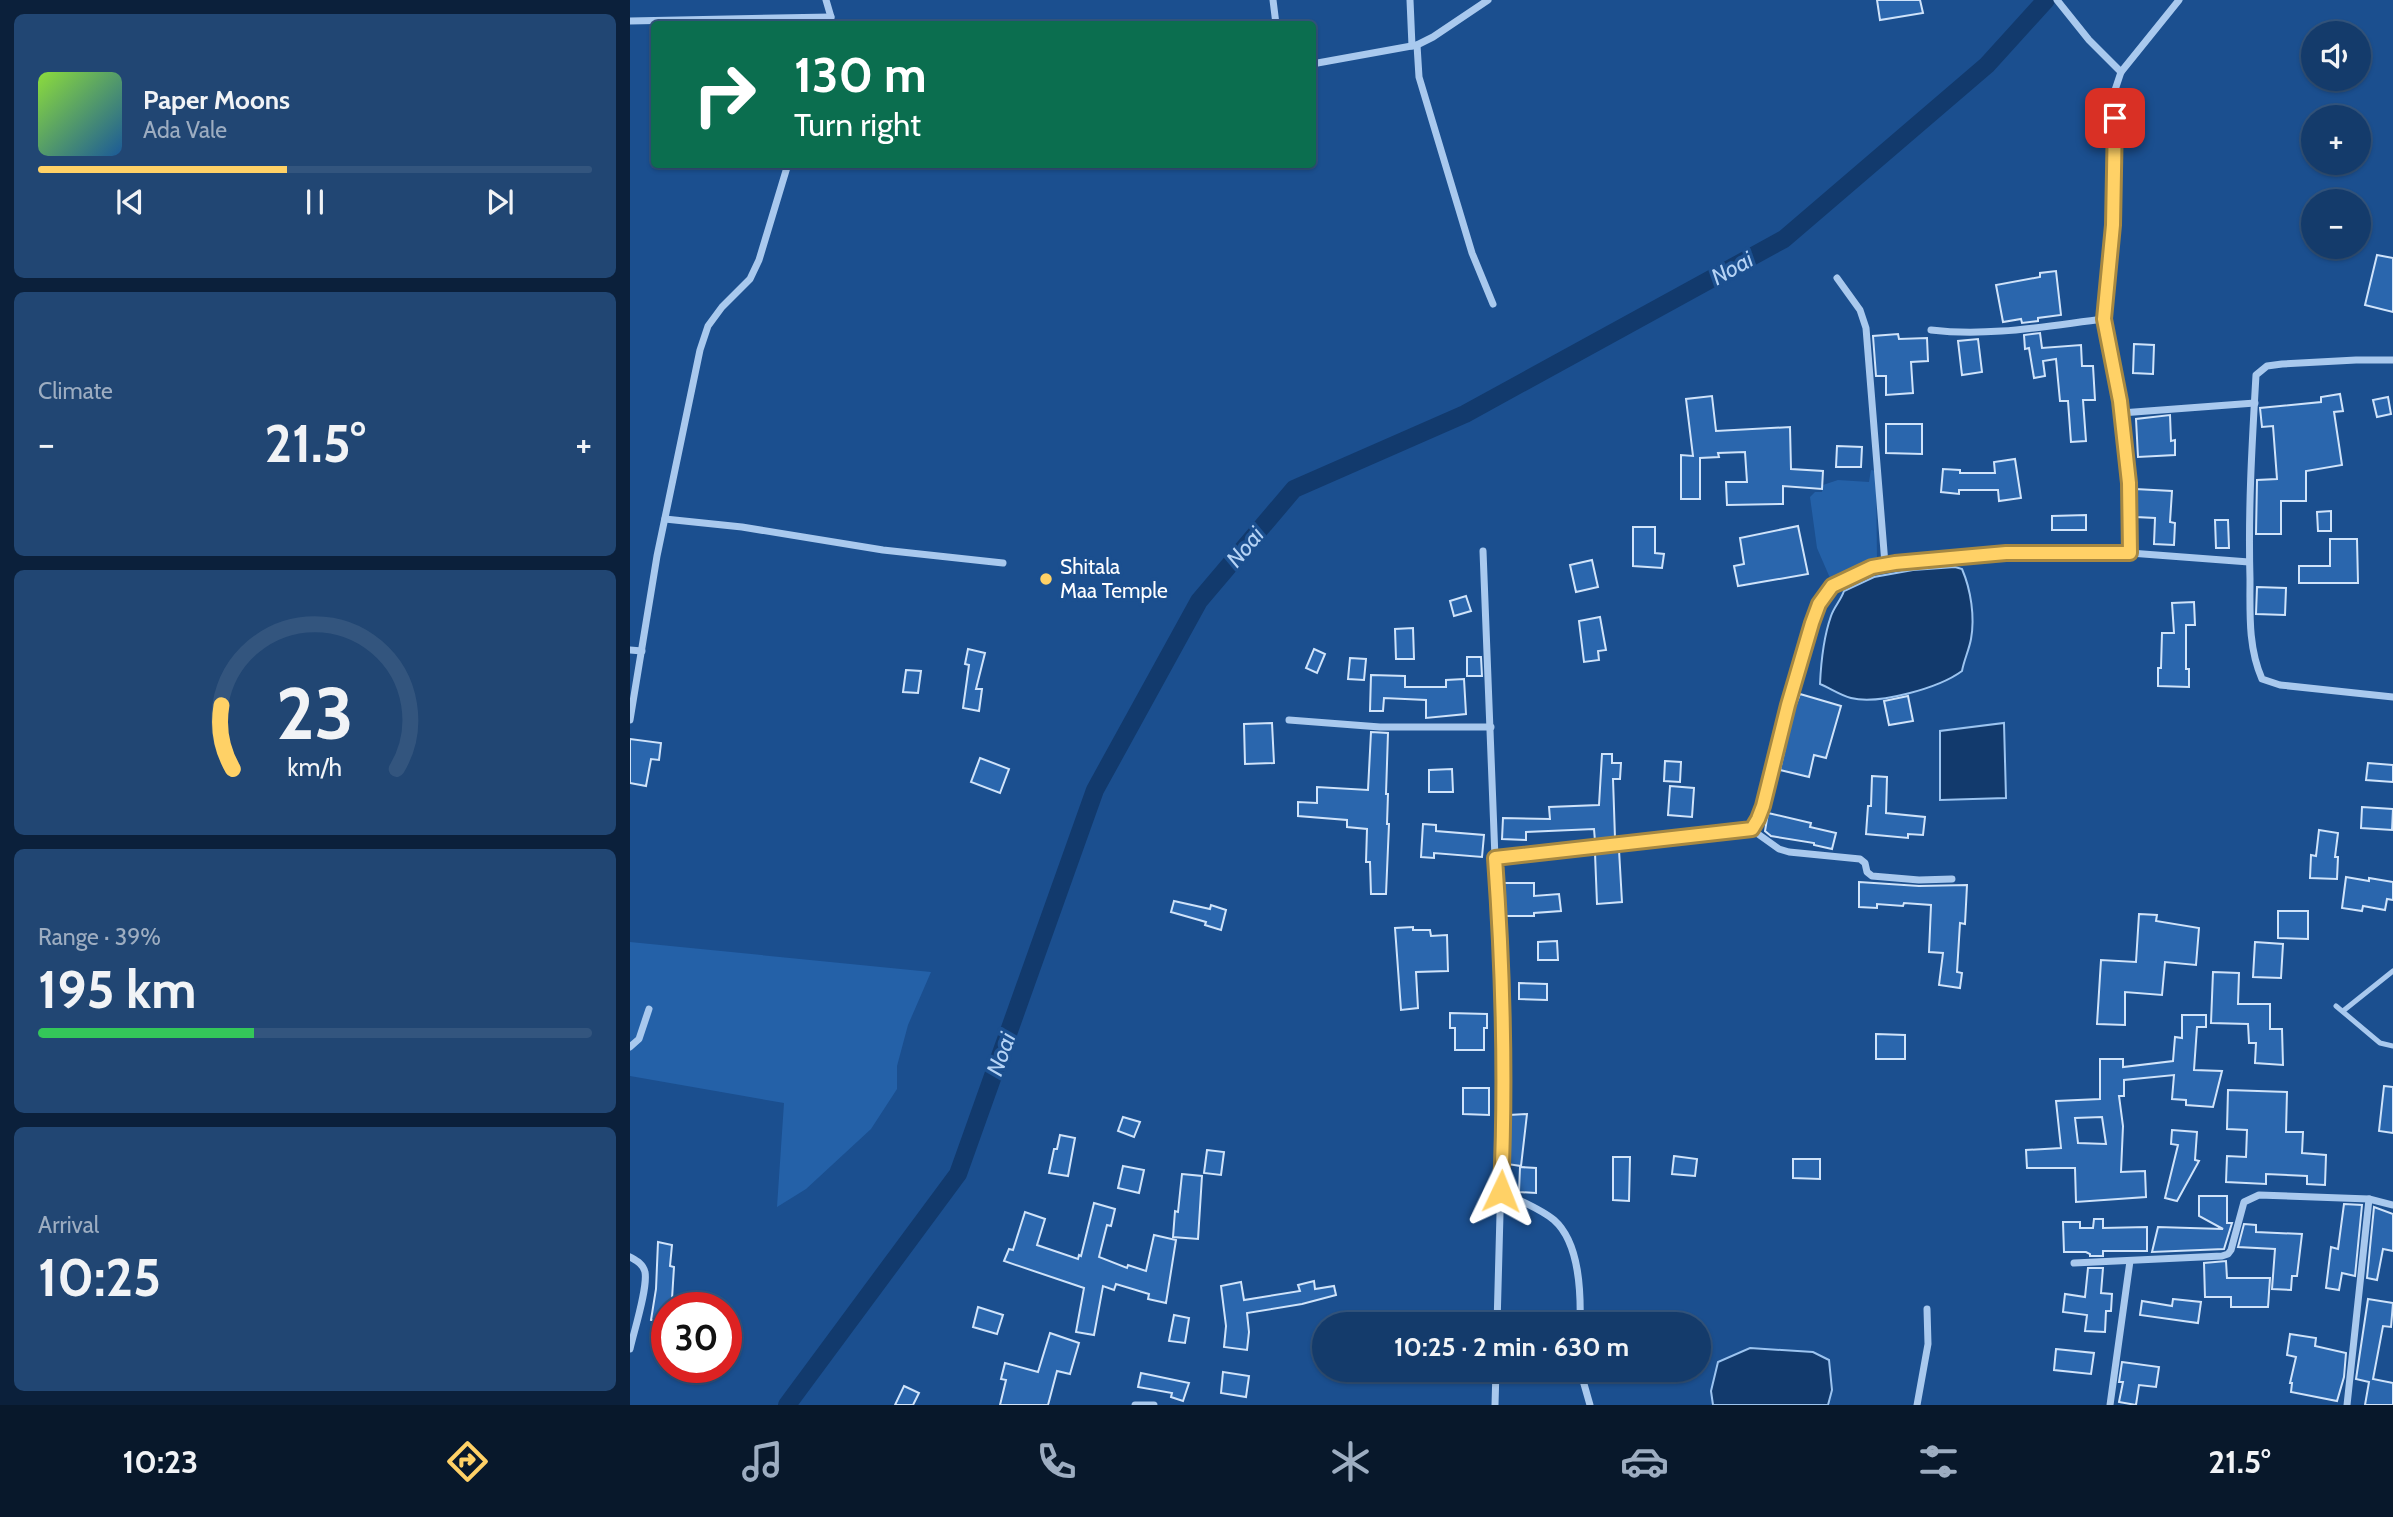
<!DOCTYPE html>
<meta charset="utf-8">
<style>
:root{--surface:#143b6b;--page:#214673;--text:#f1f3f6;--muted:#9dadc1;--line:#33557e;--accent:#ffd166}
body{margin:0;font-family:Cabin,sans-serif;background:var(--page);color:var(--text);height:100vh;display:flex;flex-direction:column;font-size:26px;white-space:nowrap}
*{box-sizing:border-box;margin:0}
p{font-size:23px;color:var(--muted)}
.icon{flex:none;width:38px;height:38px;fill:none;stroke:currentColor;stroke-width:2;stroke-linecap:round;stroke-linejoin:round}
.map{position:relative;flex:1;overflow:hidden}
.sheet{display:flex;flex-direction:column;gap:14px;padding:14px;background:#0b203b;width:630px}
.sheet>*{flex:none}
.banner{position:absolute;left:21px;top:21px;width:665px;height:147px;border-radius:7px;box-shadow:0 2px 5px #0004,0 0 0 2px var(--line);background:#0b6e4f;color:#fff;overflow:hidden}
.buttons{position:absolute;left:1671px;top:21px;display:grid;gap:14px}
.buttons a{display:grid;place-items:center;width:70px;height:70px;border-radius:50%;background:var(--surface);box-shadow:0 2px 5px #0004,0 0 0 2px var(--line);font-size:35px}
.speed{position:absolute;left:21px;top:1292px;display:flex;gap:14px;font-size:35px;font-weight:700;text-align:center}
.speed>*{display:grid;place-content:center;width:91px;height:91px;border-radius:50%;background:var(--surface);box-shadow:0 2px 5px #0004,0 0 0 2px var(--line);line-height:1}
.speed .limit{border:10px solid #d22;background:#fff;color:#111}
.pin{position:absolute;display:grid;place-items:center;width:60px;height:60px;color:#fff;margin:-30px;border-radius:14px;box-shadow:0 4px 10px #0006}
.me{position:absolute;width:77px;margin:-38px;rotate:2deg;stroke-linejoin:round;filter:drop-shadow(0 0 5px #0008)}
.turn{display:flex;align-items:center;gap:24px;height:147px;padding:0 28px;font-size:32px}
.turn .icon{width:91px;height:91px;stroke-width:2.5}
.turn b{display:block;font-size:49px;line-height:60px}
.big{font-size:52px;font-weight:800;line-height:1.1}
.sheet .tile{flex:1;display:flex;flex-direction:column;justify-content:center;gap:10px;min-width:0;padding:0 24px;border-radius:10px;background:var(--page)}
.sheet .dial{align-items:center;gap:0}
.dial svg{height:182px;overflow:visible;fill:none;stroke:var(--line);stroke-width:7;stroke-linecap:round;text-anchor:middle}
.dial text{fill:var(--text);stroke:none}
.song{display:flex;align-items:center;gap:21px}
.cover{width:84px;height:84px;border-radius:10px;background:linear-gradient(135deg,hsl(90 70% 55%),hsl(210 70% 35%))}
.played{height:7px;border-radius:4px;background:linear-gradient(90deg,var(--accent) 45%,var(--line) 45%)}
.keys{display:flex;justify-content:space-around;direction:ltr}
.heat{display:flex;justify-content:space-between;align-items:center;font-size:38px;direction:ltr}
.charge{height:10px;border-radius:5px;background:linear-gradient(90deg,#34c759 39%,var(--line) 0)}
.trip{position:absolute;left:682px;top:1312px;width:399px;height:70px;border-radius:35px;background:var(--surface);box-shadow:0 2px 5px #0004,0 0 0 2px var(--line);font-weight:800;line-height:70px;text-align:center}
.tab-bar{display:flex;height:112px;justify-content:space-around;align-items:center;background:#08182b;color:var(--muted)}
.tab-bar .icon{width:49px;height:49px}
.tab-bar .active{color:var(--accent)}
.tab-bar b{font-size:32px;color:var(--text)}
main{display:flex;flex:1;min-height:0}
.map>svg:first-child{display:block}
.green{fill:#2461a8}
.water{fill:#123a6d;stroke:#9cc4f0;stroke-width:2}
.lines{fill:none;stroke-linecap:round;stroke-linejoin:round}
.canal{stroke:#123a6d;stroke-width:18}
.building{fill:#2a66ad;stroke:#cfe3fa;stroke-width:2;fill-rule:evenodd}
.lane{stroke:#a9c9ee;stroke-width:5}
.street{stroke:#a9c9ee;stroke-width:7}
.route-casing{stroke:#a68842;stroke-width:18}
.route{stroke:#ffd166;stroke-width:12}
.poi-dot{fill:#ffd166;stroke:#1b4f8f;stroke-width:2.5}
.labels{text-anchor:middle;stroke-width:7;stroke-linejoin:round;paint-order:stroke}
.poi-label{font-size:21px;fill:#fff;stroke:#1b4f8f;text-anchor:start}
.water-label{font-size:23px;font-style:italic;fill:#b5d3f5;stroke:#1b4f8f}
</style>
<main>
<section class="sheet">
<div class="tile">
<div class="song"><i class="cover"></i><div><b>Paper Moons</b><p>Ada Vale</p></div></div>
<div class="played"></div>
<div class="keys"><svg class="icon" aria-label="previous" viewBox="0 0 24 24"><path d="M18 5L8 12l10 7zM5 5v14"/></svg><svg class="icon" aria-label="pause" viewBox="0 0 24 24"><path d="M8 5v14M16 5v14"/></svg><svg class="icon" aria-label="next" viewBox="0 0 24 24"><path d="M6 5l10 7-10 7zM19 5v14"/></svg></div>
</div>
<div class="tile"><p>Climate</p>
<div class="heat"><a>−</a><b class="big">21.5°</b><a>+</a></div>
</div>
<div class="tile dial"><svg viewBox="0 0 100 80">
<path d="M14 69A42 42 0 1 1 86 69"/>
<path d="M14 69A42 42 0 0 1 9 41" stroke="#ffd166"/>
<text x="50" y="56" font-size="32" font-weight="700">23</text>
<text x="50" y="72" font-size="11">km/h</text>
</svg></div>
<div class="tile"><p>Range · 39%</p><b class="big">195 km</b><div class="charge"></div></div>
<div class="tile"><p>Arrival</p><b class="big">10:25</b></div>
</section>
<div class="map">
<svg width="1763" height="1405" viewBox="0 0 1763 1405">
<rect width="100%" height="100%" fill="#1b4f8f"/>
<g class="green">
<path d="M1241,470l5,1 1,90 -47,17 -13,-30 -7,-51 5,-5h7l1,-7 15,-5 31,2z"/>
<path d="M0,942l301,30 -23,53 -11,41v23l-26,40 -65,60 -29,18 7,-104 -154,-27z"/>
</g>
<g class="water">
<path d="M1325,567l7,2c9,21 13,48 9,70 -2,11 -7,21 -9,32 -23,17 -84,34 -111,27 -11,-3 -21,-10 -31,-14 1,-22 4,-48 11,-68 3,-9 10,-16 13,-25l30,-14 39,-7z"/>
<path d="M1374,723l2,75 -66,2v-69z"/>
<path d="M1120,1348l63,4 16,8 3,30 -4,15h-115l-2,-14 7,-29z"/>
</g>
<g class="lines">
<path class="canal" d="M157,1405l171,-231 137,-384 104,-189 95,-112 171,-75 319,-175 203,-174 59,-65"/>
</g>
<g class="building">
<path d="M1247,0h43l3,13 -43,7z"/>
<path d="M1747,255l16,3v54l-28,-7z"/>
<path d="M1426,271l5,44 -23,3v3l-16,2 -1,-4 -18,3 -7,-37 44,-8v-4z"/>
<path d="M1410,333l2,15 39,-3 1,21h11l2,34h-12l3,41 -15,1 -3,-41h-8l-4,-42 -13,2 2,15 -11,2 -5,-30 -4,1 -1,-14z"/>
<path d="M1268,334l1,5 28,-1 1,23 -17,1 2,31 -27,2v-19h-10l-3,-40z"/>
<path d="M1348,339l4,33 -20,3 -4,-34z"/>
<path d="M1504,344l20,1 -1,29 -20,-1z"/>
<path d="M1710,394l3,17 -9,1 8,53 -36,6v30h-25v33h-25l1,-54 20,-1 -4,-53 -11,1 -2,-19 61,-6v-5z"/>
<path d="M1082,396l4,35 74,-4 1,42 32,2 -1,18 -39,-3v18l-56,1 -1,-23h21l-2,-30 -27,1 1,4 -19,1v41h-19v-44l12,1 -7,-57z"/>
<path d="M1758,397l3,17 -14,3 -4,-17z"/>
<path d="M1540,415l1,26 4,-1v15l-37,2 -2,-38z"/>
<path d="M1256,424h36v30l-36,-1z"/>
<path d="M1207,446l25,1 -1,20h-25z"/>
<path d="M1385,459l6,39 -22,3 -1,-11h-39v4l-18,-2 2,-23 17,1v3h35l-1,-11z"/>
<path d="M1505,489l37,2 -2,31 5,1 -1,22 -20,-1 1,-26 -19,-1z"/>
<path d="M1701,511v20h-13l-1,-19z"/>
<path d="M1456,515v15h-34v-14z"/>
<path d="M1585,520h13l1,28h-13z"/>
<path d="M1168,526l10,48 -70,12 -4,-20 10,-2 -4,-26z"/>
<path d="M1003,527h22v26l9,1 -2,14 -29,-2z"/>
<path d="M1700,539h27l1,44h-59v-17h31z"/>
<path d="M962,560l6,27 -22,5 -6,-27z"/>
<path d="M1627,587l29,1 -1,27 -29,-1z"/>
<path d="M836,596l5,15 -17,5 -4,-15z"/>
<path d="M1564,602l1,23h-9v44h3v18l-31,-1v-18h3l1,-35h12l-2,-30z"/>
<path d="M970,617l6,33 -8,1 1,9 -15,2 -5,-41z"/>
<path d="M783,628l1,31h-18l-1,-30z"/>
<path d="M338,649l17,4 -9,36h6l-3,22 -16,-3 6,-43 -4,-1z"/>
<path d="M684,649l11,5 -8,19 -11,-5z"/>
<path d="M837,657h14l1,19h-15z"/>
<path d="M720,658l16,1 -2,21 -16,-1z"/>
<path d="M276,670l15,1 -3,22 -15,-1z"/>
<path d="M741,675l34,1v11h41v-7l18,-1 2,35 -40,4v-18l-42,-2 -1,13h-13z"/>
<path d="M1170,694l41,12 -15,52 -12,-3 -5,22 -29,-7 13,-58z"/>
<path d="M1278,696l5,25 -24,4 -5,-24z"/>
<path d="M642,723l2,40 -29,1 -1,-40z"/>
<path d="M741,732l17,1 -2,61h2l-1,30h2l-3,70h-15l-1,-32h-4l1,-33 -20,-2v-7l-49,-4v-14l19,1v-16l51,3z"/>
<path d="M0,739l31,4 -2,17 -8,-1 -5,27 -16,-3z"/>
<path d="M972,754h10v9h9l-1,16h-7l2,59 -20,3 -1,-12 -68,3v8l-24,-1 1,-21 47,1 -1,-12 50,-2z"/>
<path d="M350,758l29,11 -9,24 -29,-11z"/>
<path d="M1035,761l16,1 -1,20 -16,-1z"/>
<path d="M1738,763l25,2v17l-27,-2z"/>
<path d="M822,769l1,23h-24v-22z"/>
<path d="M1242,776l15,1 -1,36 39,4 -2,18 -15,-1v4l-42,-4 2,-28h3z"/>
<path d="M1040,786l24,2 -2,29 -24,-2z"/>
<path d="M1732,807l31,2 -1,21 -31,-2z"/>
<path d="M1138,813l43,10 -1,4 26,6 -4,16 -18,-4v-2l-43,-7 -6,-5z"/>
<path d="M793,824l13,1v6l48,4 -2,22 -48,-4v5l-13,-1z"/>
<path d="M1689,830l19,3 -3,24h3l-1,22 -27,-1 1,-23 5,1z"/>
<path d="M989,850l3,52 -25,2 -2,-51z"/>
<path d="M1716,877l23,4v-3l24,4v18l-6,-1 -2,11 -22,-4 -1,5 -20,-3z"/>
<path d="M1229,882l60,4 48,-1 -2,39 -5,-1 -3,49 5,1 -2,15 -21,-3 4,-32 -14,-1 2,-47 -27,-2 -1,3 -26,-2v4l-18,-1z"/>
<path d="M874,883h30v13l25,-2 2,17 -27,2v3h-29z"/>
<path d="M544,901l36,8 1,-4 15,5 -5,20 -16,-5 1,-3 -35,-10z"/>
<path d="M1648,911h30v28l-30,-1z"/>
<path d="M1509,914l18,1 -1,6 43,7 -3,37 -31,-3 -3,33 -37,-3v33l-28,-1 4,-64 35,2z"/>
<path d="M783,927v3h17l1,6 16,-1 1,36 -32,1 2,36 -17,2 -6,-82z"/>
<path d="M927,941l1,19h-20v-18z"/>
<path d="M1625,942l28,2 -2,34 -28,-1z"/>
<path d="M1583,972l26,1 -1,31h32v25h12l1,36 -28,-2 1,-20h-7l-1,-19 -37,-1z"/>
<path d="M889,983l28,1v16l-28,-1z"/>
<path d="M820,1013l37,1v14h-3v22h-29v-22h-5z"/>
<path d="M1552,1015h24v12h-9l-3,43 28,1 -9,36 -27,-2v-5l-14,-1 2,-24 -50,5v16h-5l4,30 -2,46 24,-1 1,26 -70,5 -1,-34h-48l-1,-18 35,-2 -5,-47 44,-2v-40h23v8l50,-6 2,-24 7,1zM1472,1117l4,27 -28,-1 -3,-25z"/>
<path d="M1246,1034l29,1v24h-29z"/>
<path d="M1754,1086l9,1v46l-14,-2z"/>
<path d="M833,1088h26v27l-26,-1z"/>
<path d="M1598,1090l59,2 -1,40h17l-1,21 24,2 -1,30 -18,-1v-8l-41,-2v10l-40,-2 1,-26 19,1 1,-27 -20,-1z"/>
<path d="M897,1114l-6,52 -14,-2 2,-49z"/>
<path d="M493,1117l17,5 -6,15 -16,-6z"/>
<path d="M1542,1130l25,2 -2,28 4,1 -22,40 -12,-3 13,-53 -7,-1z"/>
<path d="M430,1135l15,3 -7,38 -19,-3 5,-24h3z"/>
<path d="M577,1150l17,2 -3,23 -17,-2z"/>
<path d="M1044,1156l23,3 -2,17 -23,-2z"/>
<path d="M983,1157h17l-1,44 -16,-1z"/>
<path d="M1163,1159h27v20l-27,-1z"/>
<path d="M493,1166l21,4 -5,23 -21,-5z"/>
<path d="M890,1167l16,1v25l-17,-1z"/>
<path d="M552,1174l20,2 -4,63 -25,-2 2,-26 3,1z"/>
<path d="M1569,1196h28v27h5l-8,26 -72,3 6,-25 65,2 -24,-13z"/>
<path d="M464,1203l21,6 -4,17 -4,-1 -8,32 28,11 1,-3 18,6 8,-36 22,5 -10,63 -18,-4 1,-5 -33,-10 -2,6 -11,-4 -9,49 -18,-3 8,-44 -80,-27 5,-12 4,1 12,-38 20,7 -8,26 41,14 1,-4 2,1z"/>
<path d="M1714,1204l18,1 -7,71 -13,-3 -3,17 -13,-2 5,-41 7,2z"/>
<path d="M1744,1207l19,7v37l-10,-2 -6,31 -10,-2z"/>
<path d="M1464,1219h9v9l44,-1v24h-44v5h-13v-2l-4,-2h-22l-1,-30h17v6h13z"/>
<path d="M1614,1224l12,1v7l46,2 -5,42h-5l-1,14 -19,-1 3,-40 -37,-2z"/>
<path d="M28,1242l14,3 -2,21 4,1 -2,32 -1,8h-4v15l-16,-2 5,-31z"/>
<path d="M1596,1261l1,17h43l-2,29h-37v-10h-26l-1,-34z"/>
<path d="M1458,1268h15l-2,25 11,1 -1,17h-5l-1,21 -20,-1 2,-16 -24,-3 2,-18 20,3z"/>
<path d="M684,1281l1,8 19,-3 2,9 -34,9 -55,9 2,19 -2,18 -23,-3 2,-21 -5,-40 20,-4 3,18 56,-9 -2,-6z"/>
<path d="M1543,1299l28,3 -3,21 -58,-8 2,-14 30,5z"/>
<path d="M1738,1299l25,4 -2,24 -8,-1 -10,53 20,4v22h-28l4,-23 -13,-3z"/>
<path d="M348,1307l25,8 -6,19 -24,-7z"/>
<path d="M544,1315l15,3 -4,25 -16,-2z"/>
<path d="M420,1333l29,10 -9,31 -13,-3 -9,34h-48l6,-25 -5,-1 4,-16 33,9z"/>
<path d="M1660,1334l26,4 -1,8 31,7 -2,24 -7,24 -46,-9 1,-9h-2l6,-26 -9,-2z"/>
<path d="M1426,1349l38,4 -3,21 -37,-4z"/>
<path d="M1492,1362l37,5 -3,20 -17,-2 -3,20 -17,-3 4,-20h-4z"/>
<path d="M593,1372l26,4 -3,21 -25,-4z"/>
<path d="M511,1373l48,10 -6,18 -12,-4 1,-4 -34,-6z"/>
<path d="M274,1386l15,7 -6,12h-18z"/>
</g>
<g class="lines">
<g class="lane">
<path d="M1706,1006l44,37 13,3"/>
<path d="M1713,1011l50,-40"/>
</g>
<g class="street">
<path d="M196,0l5,17 -1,7"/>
<path d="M643,0l3,24"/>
<path d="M780,0l2,46"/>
<path d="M1427,0l32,40 32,32"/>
<path d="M0,21l201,-4"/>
<path d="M787,45l2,32 53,176 21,51"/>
<path d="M682,64l105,-19 16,-8 55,-37"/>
<path d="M1207,278l23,32 6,18 19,236"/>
<path d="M1301,330c58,7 115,-4 173,-11"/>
<path d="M1763,360h-37l-74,4 -15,2 -11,9c-4,69 -8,135 -6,204 0,34 -2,68 12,100l18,6 113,12"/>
<path d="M1491,413l134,-10"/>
<path d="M35,519l77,8 141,23 120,13"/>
<path d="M853,551l12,307"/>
<path d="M1500,553l-1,-70 -9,-82 -16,-82 9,-94 2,-135 6,-18 58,-72"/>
<path d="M0,650l12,1"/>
<path d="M0,720l27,-164 43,-206 8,-24 14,-19 28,-28 9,-19 29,-96"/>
<path d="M659,720l91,7h111"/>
<path d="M1121,829l28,20 10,3 71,7 5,4 2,9 5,4 47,4 33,-1"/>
<path d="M0,1047l9,-8 10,-30"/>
<path d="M871,1191c16,9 39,17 53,29 26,23 27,73 26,105"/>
<path d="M0,1257c7,4 13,7 15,15 3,16 -11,59 -15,77"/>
<path d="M1444,1263l148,-7 6,-2 3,-4 13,-48 15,-7 110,4 24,6"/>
<path d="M867,1325l6,-222v-128l-8,-117 256,-29 7,-10 5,-13 25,-101 31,-101 13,-18 25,-13 28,-9 121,-11h124l119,9"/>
<path d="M950,1370l10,35"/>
<path d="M505,1405h19"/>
<path d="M865,1405l1,-35"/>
<path d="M1287,1405l11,-61 -1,-35"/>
<path d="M1480,1405l20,-144"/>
<path d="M1717,1405l22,-206"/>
</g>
</g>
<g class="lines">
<g class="route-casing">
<path id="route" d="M871,1191c5,-111 2,-222 -6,-333l257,-29 6,-10 5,-13 25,-101 24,-82 7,-19 13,-18 40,-19 23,-4 111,-10h124l-1,-70 -9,-82 -16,-82 9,-94 2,-107"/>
</g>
<use href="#route" class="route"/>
</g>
<circle class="poi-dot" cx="416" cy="579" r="7"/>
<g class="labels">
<g class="poi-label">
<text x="430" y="574">Shitala<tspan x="430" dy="24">Maa Temple</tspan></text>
</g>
<g class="water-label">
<text transform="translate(1102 268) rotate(-29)" y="8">Noai</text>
<text transform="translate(615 547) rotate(-50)" y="8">Noai</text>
<text transform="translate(371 1054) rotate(-70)" y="8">Noai</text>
</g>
</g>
</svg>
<div class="buttons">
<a><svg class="icon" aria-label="sound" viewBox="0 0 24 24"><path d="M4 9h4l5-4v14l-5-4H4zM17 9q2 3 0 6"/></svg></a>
<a>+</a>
<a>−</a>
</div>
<div class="speed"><div class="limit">30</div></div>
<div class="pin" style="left:1485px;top:118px;background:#d93025"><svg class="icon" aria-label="arrive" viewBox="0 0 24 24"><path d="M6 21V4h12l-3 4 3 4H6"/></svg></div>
<svg class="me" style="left:871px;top:1191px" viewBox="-20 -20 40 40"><path d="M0-17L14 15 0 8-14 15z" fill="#ffd166" stroke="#fff" stroke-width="4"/></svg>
<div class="trip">10:25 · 2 min · 630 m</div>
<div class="banner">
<div class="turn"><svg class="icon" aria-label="right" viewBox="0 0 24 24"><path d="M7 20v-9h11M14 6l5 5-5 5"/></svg><div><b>130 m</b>Turn right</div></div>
</div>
</div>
</main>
<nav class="tab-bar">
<b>10:23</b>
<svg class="icon active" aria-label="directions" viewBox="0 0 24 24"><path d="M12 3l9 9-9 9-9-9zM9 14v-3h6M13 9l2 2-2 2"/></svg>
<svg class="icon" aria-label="music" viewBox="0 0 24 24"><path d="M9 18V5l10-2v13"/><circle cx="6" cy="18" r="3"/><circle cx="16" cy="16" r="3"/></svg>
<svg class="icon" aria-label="phone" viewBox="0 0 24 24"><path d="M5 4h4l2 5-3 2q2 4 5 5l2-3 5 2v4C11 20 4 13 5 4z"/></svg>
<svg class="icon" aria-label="climate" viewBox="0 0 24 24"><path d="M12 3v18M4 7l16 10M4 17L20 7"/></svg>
<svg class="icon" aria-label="car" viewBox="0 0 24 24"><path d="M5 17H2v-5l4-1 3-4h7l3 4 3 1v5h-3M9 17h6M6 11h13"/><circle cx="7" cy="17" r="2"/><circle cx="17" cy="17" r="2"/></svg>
<svg class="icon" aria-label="filters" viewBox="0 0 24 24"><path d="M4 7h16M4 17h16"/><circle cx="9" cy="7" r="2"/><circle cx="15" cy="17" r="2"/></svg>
<b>21.5°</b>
</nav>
